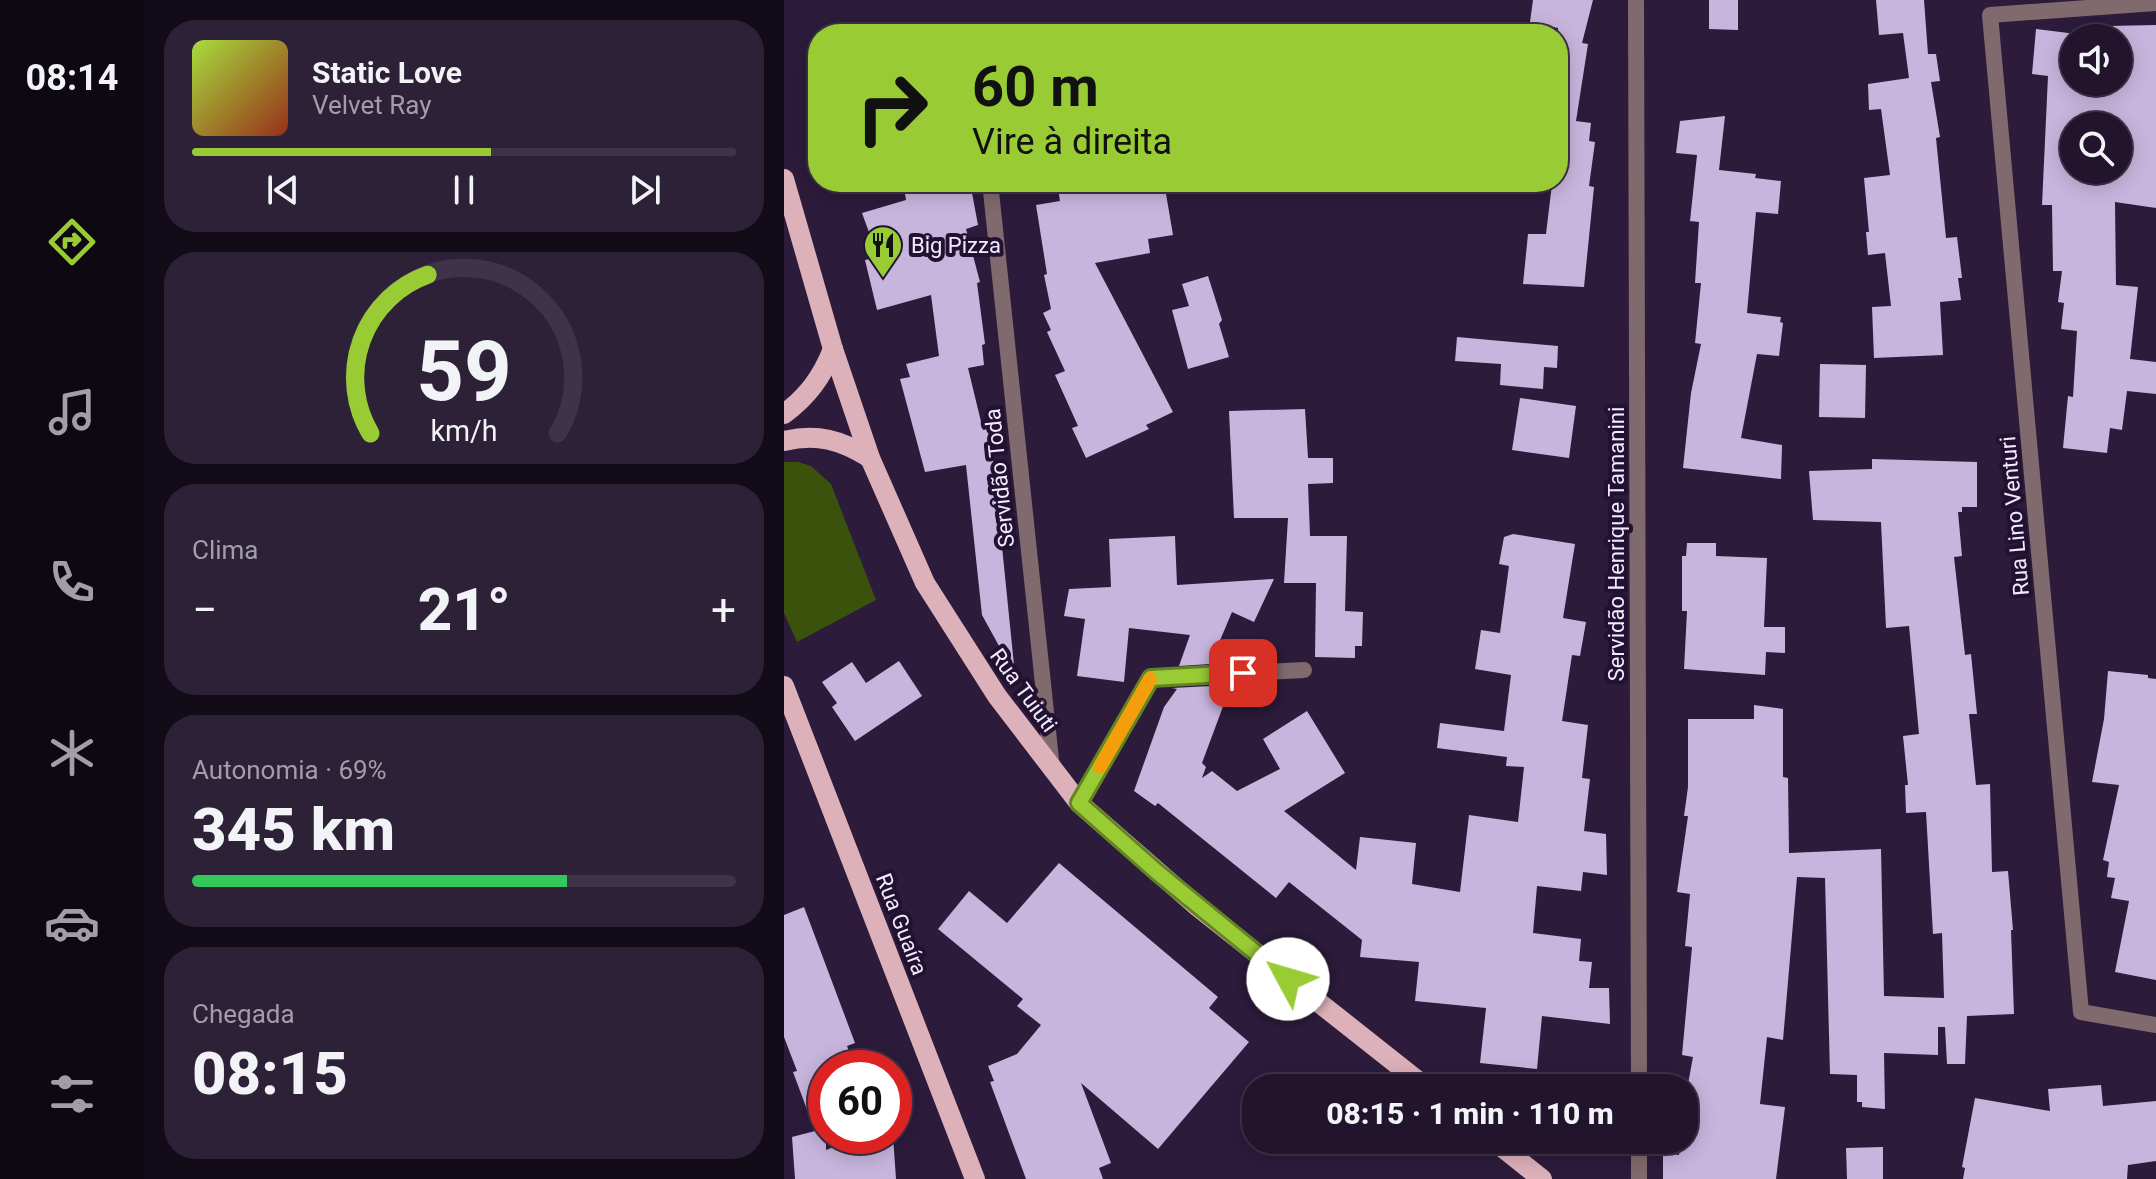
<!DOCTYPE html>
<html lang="pt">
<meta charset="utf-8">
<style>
:root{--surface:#21142c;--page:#2d2138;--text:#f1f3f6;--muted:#a29ea9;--line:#3e3348;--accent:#99cb35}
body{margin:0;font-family:Roboto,sans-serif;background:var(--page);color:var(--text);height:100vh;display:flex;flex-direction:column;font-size:30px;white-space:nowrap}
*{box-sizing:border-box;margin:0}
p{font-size:26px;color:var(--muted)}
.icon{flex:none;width:44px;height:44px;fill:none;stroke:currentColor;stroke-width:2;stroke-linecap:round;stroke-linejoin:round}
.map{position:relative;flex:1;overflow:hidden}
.details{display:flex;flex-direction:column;gap:20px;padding:20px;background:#120b18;width:640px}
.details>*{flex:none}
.guide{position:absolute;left:24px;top:24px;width:760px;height:168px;border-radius:32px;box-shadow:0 4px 20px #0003,0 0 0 2px var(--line);background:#99cb35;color:#111;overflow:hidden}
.buttons{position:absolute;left:1276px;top:24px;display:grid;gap:16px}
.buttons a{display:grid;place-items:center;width:72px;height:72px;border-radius:50%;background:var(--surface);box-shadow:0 4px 20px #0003,0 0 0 2px var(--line);font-size:40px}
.speed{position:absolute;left:24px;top:1050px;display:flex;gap:16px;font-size:40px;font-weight:700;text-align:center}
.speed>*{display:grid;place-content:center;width:104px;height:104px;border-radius:50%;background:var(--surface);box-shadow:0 4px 20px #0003,0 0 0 2px var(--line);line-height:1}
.speed .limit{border:12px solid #d22;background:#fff;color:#111}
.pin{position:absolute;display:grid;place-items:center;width:68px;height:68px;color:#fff;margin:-34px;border-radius:16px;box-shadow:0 4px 12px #0006}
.me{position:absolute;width:88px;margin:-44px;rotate:309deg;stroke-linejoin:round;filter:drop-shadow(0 0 6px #0008)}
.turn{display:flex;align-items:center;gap:28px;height:168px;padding:0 32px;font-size:36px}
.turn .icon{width:104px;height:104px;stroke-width:2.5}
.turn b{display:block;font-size:56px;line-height:68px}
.big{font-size:60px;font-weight:800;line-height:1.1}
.details .widget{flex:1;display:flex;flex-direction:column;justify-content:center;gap:12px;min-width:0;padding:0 28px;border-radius:32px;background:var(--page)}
.details .dial{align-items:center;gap:0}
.dial svg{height:208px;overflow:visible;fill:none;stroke:var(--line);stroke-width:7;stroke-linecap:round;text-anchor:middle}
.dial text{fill:var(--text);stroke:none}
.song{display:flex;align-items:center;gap:24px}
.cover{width:96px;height:96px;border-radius:12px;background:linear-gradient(135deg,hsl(80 70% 55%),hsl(10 70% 35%))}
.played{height:8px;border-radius:4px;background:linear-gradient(90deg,var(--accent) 55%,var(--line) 55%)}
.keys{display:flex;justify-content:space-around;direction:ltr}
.heat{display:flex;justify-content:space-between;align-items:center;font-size:44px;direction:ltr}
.charge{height:12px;border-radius:6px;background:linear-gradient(90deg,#34c759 69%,var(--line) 0)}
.trip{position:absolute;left:458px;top:1074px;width:456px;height:80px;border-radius:32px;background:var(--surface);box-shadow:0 4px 20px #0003,0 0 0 2px var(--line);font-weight:800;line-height:80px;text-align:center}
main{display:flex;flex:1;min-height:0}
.dock{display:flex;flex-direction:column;width:144px;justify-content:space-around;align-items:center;background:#0d0812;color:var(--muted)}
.dock .icon{width:56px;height:56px}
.dock .on{color:var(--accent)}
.dock b{font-size:36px;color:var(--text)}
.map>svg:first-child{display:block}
.green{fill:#3b520c}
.building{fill:#c8b5de;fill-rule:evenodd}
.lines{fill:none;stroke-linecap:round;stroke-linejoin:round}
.street{stroke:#806a6e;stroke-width:16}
.primary{stroke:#ddb1b9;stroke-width:20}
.route-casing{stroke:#638422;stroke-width:20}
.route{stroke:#99cb35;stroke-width:14}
.slow{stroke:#f59e0b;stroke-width:14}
.labels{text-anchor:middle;stroke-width:8;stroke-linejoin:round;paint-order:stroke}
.poi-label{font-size:22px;fill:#f3eaff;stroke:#221231;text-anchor:start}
.street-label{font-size:22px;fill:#f3eaff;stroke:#221231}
</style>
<main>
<nav class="dock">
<b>08:14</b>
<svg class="icon on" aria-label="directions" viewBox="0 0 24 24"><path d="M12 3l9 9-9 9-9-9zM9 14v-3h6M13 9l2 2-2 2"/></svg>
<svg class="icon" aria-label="music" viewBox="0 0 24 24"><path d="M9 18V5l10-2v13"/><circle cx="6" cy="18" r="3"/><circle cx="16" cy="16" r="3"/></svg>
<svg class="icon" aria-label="phone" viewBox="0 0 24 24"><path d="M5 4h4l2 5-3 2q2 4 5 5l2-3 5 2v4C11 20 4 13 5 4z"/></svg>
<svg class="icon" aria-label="climate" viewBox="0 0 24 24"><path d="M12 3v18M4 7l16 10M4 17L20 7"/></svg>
<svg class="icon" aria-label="car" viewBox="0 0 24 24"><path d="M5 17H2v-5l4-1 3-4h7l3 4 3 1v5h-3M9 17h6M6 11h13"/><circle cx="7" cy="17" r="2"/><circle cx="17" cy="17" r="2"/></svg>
<svg class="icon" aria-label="filters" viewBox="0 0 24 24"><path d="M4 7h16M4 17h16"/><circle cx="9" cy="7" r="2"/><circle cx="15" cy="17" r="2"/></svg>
</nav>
<section class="details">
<div class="widget">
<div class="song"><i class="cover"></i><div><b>Static Love</b><p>Velvet Ray</p></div></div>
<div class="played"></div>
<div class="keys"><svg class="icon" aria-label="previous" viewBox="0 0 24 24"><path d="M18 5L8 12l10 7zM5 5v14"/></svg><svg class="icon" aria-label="pause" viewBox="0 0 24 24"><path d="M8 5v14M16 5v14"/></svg><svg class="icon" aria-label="next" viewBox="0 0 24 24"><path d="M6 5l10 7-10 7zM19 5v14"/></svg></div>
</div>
<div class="widget dial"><svg viewBox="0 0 100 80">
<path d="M14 69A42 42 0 1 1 86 69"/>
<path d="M14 69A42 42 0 0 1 36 8" stroke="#99cb35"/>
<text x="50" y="56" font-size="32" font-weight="700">59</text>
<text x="50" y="72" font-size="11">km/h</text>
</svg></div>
<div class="widget"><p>Clima</p>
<div class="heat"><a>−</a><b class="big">21°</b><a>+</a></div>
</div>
<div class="widget"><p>Autonomia · 69%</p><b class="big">345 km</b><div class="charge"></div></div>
<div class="widget"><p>Chegada</p><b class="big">08:15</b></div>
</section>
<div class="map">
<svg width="1372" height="1179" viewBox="0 0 1372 1179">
<rect width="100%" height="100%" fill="#2c1b3b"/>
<path class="green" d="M0,462h14l13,4 20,18 45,116 -79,42 -13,-29z"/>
<g class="building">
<path d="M749,0h60l-11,43 6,1 -12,77 15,2 -2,18 6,1 -6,44 5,1 -10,100 -61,-3 5,-50h18l6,-50 6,1v-157l-28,-6z"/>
<path d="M925,0h29v30l-29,-1z"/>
<path d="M1092,0h48l4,54h8l4,27 -9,1 9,55 -4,1 10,100 11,-1 5,41h-4l3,22 -21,2 3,53 -69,3 -2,-51 19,-1 -6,-53 -17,2 -2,-23h3l-5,-54 26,-3 -9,-66 -12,1 -1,-26 41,-6 -6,-45 -24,2z"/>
<path d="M1372,25v183l-41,-6 1,83 22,2 -8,72 26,3v32l-29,-3 -5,39 -12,-2 -3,25 -44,-5 5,-52 5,1 4,-66 -16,-2 3,-26 -6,-1 4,-31h-9l-1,-66h-10l6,-129 -16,-2 4,-45 73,9 -1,-12zM1290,38h44v44h-44zM1290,126h44v44h-44z"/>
<path d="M941,116l-6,54 37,4 -1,4 26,3 -3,33 -22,-2 -9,101 34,4 -1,5 3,1 -4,33 -22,-2 -16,84 41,7 -1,34 -98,-11 8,-75 10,-49 -6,-1 6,-60h-6l4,-61 -9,-1 7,-66 -21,-2 4,-32z"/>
<path d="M119,182h67l8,43 -12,4 14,53 -3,1 8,61 -3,1 2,20 -16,3 15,62 7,-2 25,247 -33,-60 -16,-150 -41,7 -25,-93 10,-2 -4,-13 33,-8 -8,-61 -54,15 -12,-50 13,-3 -16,-44 44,-13z"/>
<path d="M273,182h107l9,53 -25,4 2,14 -55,10 78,149 -27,13 3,4 -63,29 -14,-30 6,-2 -23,-51 10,-4 -18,-39 4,-2 -8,-17 8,-4 -7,-34 3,-1 -11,-69 24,-4z"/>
<path d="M424,276l14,44 -3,4 10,33 -41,12 -16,-59 17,-4 -7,-22z"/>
<path d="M673,337l101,9 -1,22 -13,-1 -1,22 -43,-4 1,-21 -46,-3z"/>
<path d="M1036,364l46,1 -1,53 -46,-1z"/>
<path d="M736,398l56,8 -7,52 -57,-8z"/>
<path d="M521,409l3,49h25v25l-25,1 2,52h37l-2,75 18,1 -1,34h-7v12l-40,-1 1,-74h-32l4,-65h-54l-5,-107z"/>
<path d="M1088,459l105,3v45h-15v5h-4l4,44 -8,1 11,98 6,-1 6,60h-8l7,71 14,-1 2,88 16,-1 5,59h-2l3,84 -47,2 -2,48h-18l-2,-37h-7v28l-54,-2 1,56 -23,-2v-5h-5v-27l-27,-1 -5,-196 -28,-1 -14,163 -16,-3 -7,67 25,3 -9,72h-113v-26l16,2 2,-15h3l1,-40 8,-43 -11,-2 10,-108 -7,-1 5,-52 -13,-2 11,-76h-4l4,-29v-68h66v-14l29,4v68l5,1 1,75 92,-4 3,147 60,2 -2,-65 -9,1 -7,-122 -20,1 -1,-28h3l-5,-49 16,-2 -10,-108 -23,2 -5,-106 -68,-2 -4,-49 63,-2z"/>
<path d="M729,534l62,10 -12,74 23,4 -6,34 -8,-1 -10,66 26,4 -6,53 8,1 -6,52 22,3 1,41 -24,-3 -2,19 -44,-5 -4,47 48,6 -2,22 13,1 -3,26h20l1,36 -68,-8 -5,53 -57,-6 6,-55 -71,-7 4,-39 -59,-5 2,-17 -73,-58 -13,16 -118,-95 -3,3 -21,-15 30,-84 13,-18 -5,-1 59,-3 -29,78 4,4 -4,11 10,-7 25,20 43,-22 -17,-30 44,-28 38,62 -61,38 72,59 4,-33 56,6 -4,41 48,8 9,-77 49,7 6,-55 -18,-1 1,-9 -70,-9 3,-25 64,8 7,-56 -36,-6 6,-39 19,3 9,-67 -10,-2 5,-27z"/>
<path d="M391,536l2,49 97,-6 -20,43 -22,-10 -22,52 -31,2 11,-31 -61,-7 -5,54 -47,-6 8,-57 -21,-3 5,-27 42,-2 -2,-48z"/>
<path d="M903,543h29v13l51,2 -3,69h21v26l-19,-1 -1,23 -81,-6 3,-58h-5v-55h4z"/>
<path d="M115,661l23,35 -67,45 -23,-34 5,-4 -15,-21 30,-20 14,21z"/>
<path d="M1324,671l40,4v3l8,1v301l-41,-8 14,-71 -18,-3 4,-20 -8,-1 2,-15 -6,-2 16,-75 -27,-3 12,-63z"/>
<path d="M275,863l159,134 -9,11 40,34 -91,107 -77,-66 30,80 -12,5 4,11h-77l-36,-97 4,-1 -6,-15 29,-12 24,-29 -24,-19 6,-7 -85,-70 31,-38 38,32z"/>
<path d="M20,907l51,136 -8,3 8,22h-29v82l36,-14h31l3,43h-101l-3,-42 23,-6 -22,-59 4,-1 -13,-34v-122z"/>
<path d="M1317,1085l2,21 53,-5v60l-28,4 -1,14h-164l2,-11 -3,-1 13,-69 75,13 -2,-22z"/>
<path d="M1099,1147v32h-36l-1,-31z"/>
</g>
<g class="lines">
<g class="street">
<path d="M852,0l3,1088"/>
<path d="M1372,3l-166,12 91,997 75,13"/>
<path d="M206,182l62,587"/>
<path d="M295,803l72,-125 153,-8"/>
<path d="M855,1140v39"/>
</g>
<g class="primary">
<path d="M0,179l49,170 37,109 55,125 72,113 82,107 119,104 229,181"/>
<path d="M0,414c24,-18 38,-37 49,-65"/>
<path d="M0,441c33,-8 57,-1 86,17"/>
<path d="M0,686l191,493"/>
<path d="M709,1140l49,39"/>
</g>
</g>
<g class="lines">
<g class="route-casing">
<path id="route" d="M459,673l-92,5 -72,125 78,69 131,107"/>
</g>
<use href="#route" class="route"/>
<path class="slow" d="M316,767l50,-88"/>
</g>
<defs>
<g id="restaurant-pin" transform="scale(2)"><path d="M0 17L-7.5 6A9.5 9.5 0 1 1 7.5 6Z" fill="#99cb35" stroke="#221231"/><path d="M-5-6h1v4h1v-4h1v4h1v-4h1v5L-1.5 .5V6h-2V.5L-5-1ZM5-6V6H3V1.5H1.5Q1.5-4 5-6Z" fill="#111"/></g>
</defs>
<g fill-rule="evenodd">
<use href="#restaurant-pin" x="99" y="245"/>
</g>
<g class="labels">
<g class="poi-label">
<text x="127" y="253">Big Pizza</text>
</g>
<g class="street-label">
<text transform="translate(215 478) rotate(-96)" y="8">Servidão Toda</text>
<text transform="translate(1230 516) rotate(-95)" y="8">Rua Lino Venturi</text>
<text transform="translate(832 544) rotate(-90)" y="8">Servidão Henrique Tamanini</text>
<text transform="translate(240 690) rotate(54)" y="8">Rua Tuiuti</text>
<text transform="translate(118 924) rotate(69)" y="8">Rua Guaíra</text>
</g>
</g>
</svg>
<div class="buttons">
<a><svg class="icon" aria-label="sound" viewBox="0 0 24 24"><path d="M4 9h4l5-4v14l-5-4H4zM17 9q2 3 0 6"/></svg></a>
<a><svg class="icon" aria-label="search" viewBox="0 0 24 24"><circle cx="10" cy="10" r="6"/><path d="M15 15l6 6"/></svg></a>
</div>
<div class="speed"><div class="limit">60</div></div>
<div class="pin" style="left:459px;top:673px;background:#d93025"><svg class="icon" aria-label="arrive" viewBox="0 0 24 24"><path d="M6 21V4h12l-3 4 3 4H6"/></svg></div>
<svg class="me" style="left:504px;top:979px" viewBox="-20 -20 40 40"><circle r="19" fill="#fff"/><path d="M0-13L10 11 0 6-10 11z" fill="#99cb35"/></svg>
<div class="trip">08:15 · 1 min · 110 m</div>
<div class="guide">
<div class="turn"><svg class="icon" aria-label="right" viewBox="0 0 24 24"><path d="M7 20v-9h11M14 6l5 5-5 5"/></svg><div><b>60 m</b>Vire à direita</div></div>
</div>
</div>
</main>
